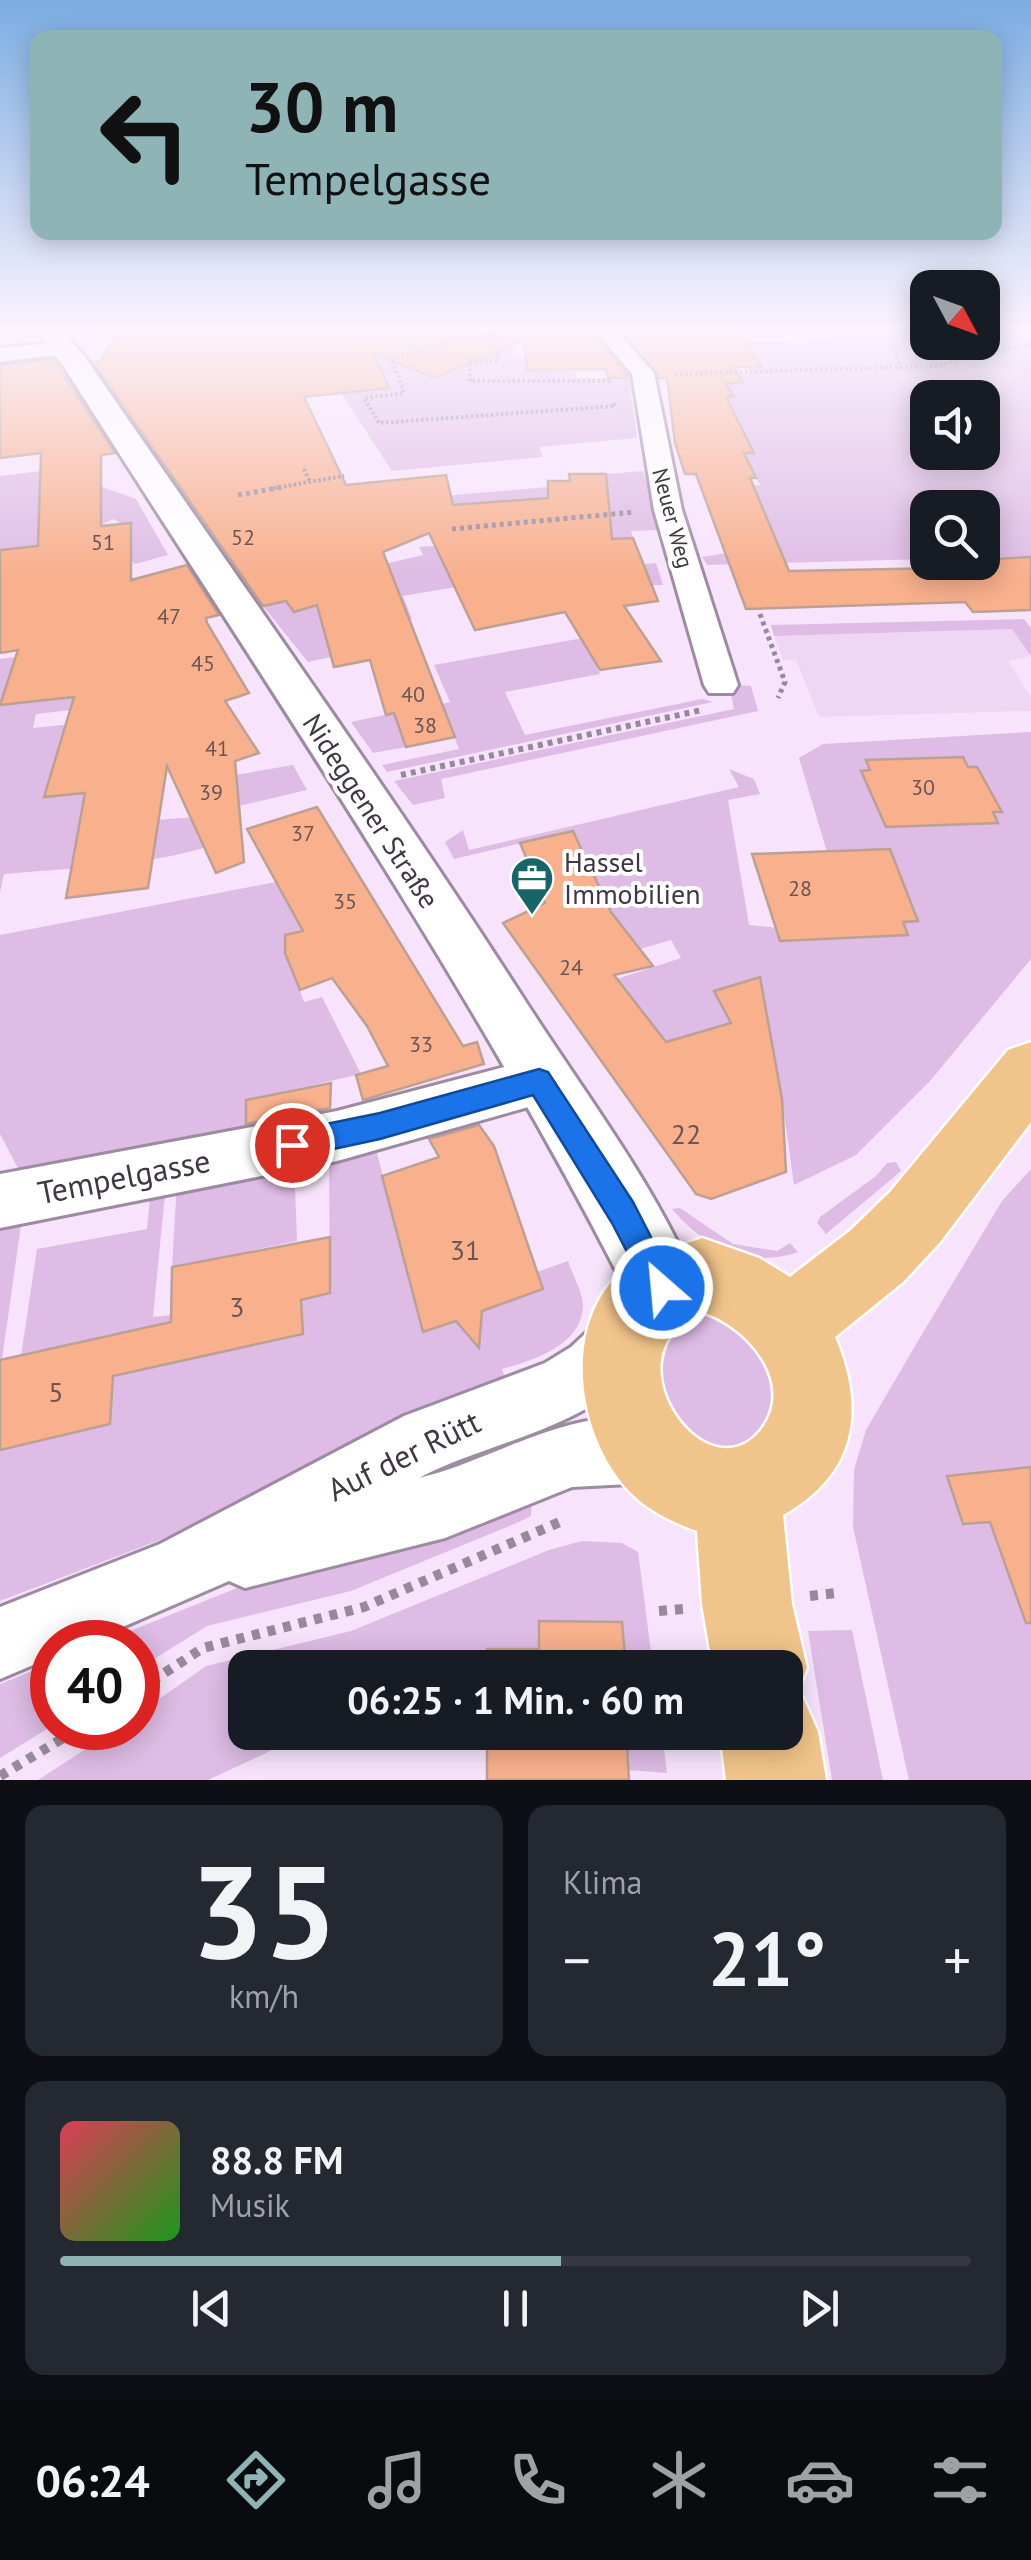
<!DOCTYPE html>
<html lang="de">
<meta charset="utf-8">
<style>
:root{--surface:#171b24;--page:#242831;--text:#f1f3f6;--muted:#9ea1a6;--line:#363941;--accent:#8fb4b6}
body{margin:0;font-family:"PT Sans",sans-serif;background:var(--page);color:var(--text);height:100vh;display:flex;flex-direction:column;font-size:38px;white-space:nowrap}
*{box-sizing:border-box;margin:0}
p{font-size:32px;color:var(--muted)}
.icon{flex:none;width:55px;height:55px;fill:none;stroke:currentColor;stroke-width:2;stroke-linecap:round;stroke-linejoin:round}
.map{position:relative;height:1780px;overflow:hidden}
.panel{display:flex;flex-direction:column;gap:25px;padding:25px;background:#0d0f14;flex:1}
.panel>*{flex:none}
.hud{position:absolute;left:30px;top:30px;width:972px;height:210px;border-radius:20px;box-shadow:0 5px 25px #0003;background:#8fb4b6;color:#111;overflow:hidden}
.needle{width:65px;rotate:131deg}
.fabs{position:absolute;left:910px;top:270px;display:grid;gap:20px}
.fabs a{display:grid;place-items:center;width:90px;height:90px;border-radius:20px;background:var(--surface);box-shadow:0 5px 25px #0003;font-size:50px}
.speed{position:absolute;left:30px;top:1620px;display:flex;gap:20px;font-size:50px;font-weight:700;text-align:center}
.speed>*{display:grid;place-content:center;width:130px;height:130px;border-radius:50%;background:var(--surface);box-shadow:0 5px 25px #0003;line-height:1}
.speed .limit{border:15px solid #d22;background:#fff;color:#111}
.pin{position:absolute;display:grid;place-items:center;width:85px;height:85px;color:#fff;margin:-42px;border:5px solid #fff;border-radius:50%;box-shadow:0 2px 10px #0007}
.me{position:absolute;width:110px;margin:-55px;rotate:333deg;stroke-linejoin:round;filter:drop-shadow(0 0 8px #0008)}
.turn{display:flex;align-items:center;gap:35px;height:210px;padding:0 50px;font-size:45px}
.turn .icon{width:130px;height:130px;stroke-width:2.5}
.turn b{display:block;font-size:70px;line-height:85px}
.big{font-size:75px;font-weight:700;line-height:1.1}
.panel .widget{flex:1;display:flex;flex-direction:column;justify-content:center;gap:15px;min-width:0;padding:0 35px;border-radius:20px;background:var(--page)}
.panel .dial{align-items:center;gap:0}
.dial b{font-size:130px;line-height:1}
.song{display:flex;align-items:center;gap:30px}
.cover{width:120px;height:120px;border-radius:15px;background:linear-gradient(135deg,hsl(350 70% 55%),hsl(120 70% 35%))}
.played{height:10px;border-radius:5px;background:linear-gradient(90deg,var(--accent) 55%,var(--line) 55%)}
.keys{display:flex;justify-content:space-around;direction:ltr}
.heat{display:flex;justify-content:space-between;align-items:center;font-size:55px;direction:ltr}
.panel .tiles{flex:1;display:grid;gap:25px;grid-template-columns:1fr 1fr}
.widget:last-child{grid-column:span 2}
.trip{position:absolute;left:228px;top:1650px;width:575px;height:100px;border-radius:20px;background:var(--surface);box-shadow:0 5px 25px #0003;font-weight:700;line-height:100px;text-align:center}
.menu{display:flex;height:160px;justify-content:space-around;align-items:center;background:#090b0e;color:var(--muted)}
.menu .icon{width:70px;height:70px}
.menu .current{color:var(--accent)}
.menu b{font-size:45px;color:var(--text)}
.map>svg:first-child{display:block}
.built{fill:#eed6f4}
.green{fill:#debce5;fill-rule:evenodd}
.building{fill:#f8b08d;stroke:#bca093;stroke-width:2.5}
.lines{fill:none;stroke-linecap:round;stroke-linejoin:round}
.minor-casing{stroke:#9d8ba1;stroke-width:6}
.tertiary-casing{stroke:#9d8ba1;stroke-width:6}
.primary-casing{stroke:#fff;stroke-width:5}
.path-far3{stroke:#96899a;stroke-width:4;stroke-dasharray:2.5 2.5;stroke-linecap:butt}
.path-far2{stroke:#96899a;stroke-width:5;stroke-dasharray:4 4;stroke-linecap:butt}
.path-far1{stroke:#96899a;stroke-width:6;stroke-dasharray:5 5;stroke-linecap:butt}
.path{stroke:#96899a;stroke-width:10;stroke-dasharray:8 8;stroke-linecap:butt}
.minor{fill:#fff;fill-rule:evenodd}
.tertiary{fill:#fff;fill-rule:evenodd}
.primary{fill:#f1c48b;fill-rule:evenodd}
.route{fill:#1a73e8;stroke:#114b97;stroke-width:2.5}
.labels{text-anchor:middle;stroke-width:8;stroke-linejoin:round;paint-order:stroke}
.far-street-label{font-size:22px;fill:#3f3741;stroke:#fff}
.number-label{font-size:22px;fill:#6d5554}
.street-label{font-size:28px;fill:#3f3741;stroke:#fff}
.poi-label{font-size:28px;fill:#3f3741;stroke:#fff;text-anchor:start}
.near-number-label{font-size:28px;fill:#6d5554}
.near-street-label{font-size:32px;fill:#3f3741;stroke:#fff}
</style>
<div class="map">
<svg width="1031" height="1780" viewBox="0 0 1031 1780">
<rect width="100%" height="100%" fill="#f7e4fc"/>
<g class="built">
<path d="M895,328h32l1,14 94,-3 -91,24 -27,-8z"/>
<path d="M1012,629l19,27 -23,5 23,36v14l-212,6 -23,-57h-13l-9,-24z"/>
</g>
<g class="green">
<path d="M477,328l34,3 3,25 58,-2 5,24h52l8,60 -98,9 4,10 -151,14 -51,-78 47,-5 -14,-33z"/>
<path d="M882,328h13l9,28 42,6 69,-21h-32v-13h48v229l-48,1 -1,-50h-54l-1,51 -220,6 -5,-8 25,-4 19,-68h14l-6,-12h-7l-4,-26 3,6 9,-1 -17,-24 -63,2 -5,-28 54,-3 -21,-23 47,-2 -4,-7 15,-1 -4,-7 -33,-19 84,3 -2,-5 77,-2zM928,398h54v54h-54z"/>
<path d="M41,471v13l60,-7 -1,9 36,13 32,56 -33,9 -5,-5 -9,-35 -7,-5 -55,24 -59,7v-74z"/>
<path d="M643,471l18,59 -30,1 2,7 -56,4 7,27 72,-6 7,22 -207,2 -53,9 9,23 -82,34 1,4 -23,5 -45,-56 109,-39 51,-12 -4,-8 36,-3 -13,-48 106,-9v10l60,-3 -2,-20z"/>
<path d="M1024,619l7,9v28l-19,-27 -238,7 -3,-11z"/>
<path d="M583,638l17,36 -95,18 20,43 177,-36 11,3 -326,70 -5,-7 77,-16 -17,-45 8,-2 -16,-37z"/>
<path d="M23,656l101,48 -88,10 -3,14 40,-4 83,96 81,-6 2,22c-75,30 -155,31 -235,38l-4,18v-233z"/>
<path d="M729,684l22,2 7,25 -317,68 4,19 -32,7 -19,-24 340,-72z"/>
<path d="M394,713l12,34 -33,6 -22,-31z"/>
<path d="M1031,732v227l-101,122 -74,74 -62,30 -12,-86 -51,-76 -65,19 -49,-63 64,-21 -10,-18 -34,10 -24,-35 -34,15 -6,-99 -119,28 -9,-17 18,-12 6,20 270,-63 -10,-18 25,10 6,15 -32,6 21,125 38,4 3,11 117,-5 -4,-13 15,-2 -22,-56 -69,-12 -28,-94 24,-14z"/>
<path d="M293,765l14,25 -68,16 -3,-31z"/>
<path d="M276,882l27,49 -17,4v19l18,48 18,-5 39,77 -114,26 -1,39 -225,35 -21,-40v-199z"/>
<path d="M374,1141l39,154 15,30 -7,2 1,5 120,-43 -5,-17 31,-11c4,13 16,33 15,47 -3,38 -51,53 -81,61l5,17 -347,154 -160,61v-151l110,-27 5,-88 -94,21 16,-107 110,-20 4,-42 15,-3 -13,133 18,-2v48l132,-28 -2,-35 29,-7 -1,-139z"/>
<path d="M294,1160l3,81 -125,26 5,-85z"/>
<path d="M896,1162l5,9 -75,63 -9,-11 3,-6 56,-41 11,-13z"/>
<path d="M1031,1169v611h-122l-56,-253 1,-57 12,-40 49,-84 87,-145z"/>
<path d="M680,1208l53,36 44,7 13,-8 8,9c-49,17 -93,-4 -126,-43z"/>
<path d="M23,1211l-21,148 -2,1v-131z"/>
<path d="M713,1307l57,47c2,16 8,39 4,55 -7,31 -43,52 -74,39 -15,-6 -30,-26 -42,-36l-3,-77 15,-17z"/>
<path d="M532,1495l-1,21 -12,6 -168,69 -144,35 -69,43v-27h-35l134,-54 126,-29 148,-60z"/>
<path d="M582,1541l40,2 16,9 15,115h-27l-4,-45 -83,-1v28h-52l-39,18 -203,1v64l64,1 -101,47h-170l80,-52h20v-14l68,-48 145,-35 198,-81z"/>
<path d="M852,1630l31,150h-51l-24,-149z"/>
<path d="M52,1663v63l-52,32v-74z"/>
<path d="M626,1733h36l5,40 -39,-3z"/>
</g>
<g class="building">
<path d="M121,328h468l40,50h-21l-2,-9 -79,1 -3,-30 -89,38 -61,-24 15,34 -85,9 42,88 100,-10 7,30 95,-7v-17h22l-1,-7h37l6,65 21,-1 25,63 -34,5 37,55 -61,9 -35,-58 -90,18 -46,-97 -46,19 72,185 -49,10 -12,-34 -8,2 -16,-55 -36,7 -17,-62 -23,7 -8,-11 -23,5 -171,-245h8z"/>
<path d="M619,328h119l23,39h-27l9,16h-18l9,13 -8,1 28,56h-10l12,25h-6l39,93 156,-3 -4,-6 90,-5v53l-58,2 -8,-10 -219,7 -50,-135h-11l-10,-31 -8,-65h-8z"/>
<path d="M53,359l62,94 -14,2v71l30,-3v57l56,-15 32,50 -13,3 1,5 42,70 -24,8 34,52 -24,8 9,101 -28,11 -49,-107 -19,122 -82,10 19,-105 -41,4 30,-100 -74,8 18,-55 -18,3v-103l38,-4 3,-93 -41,5v-92z"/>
<path d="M963,757l5,10h9l25,45h-9l5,11 -112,4 -25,-56 9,-1 -4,-10z"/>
<path d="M317,807l146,239 14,-4 7,22 -121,36 -7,-25 32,-9 -21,-40 -35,-48 -32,12 -15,-37v-18l18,-4 -56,-102z"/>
<path d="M573,831l38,81 42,54 -39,9 52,67 65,-19 -17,-32 46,-14 22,122 4,73 -75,27 -15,-5 -193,-271 42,-20 -25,-60z"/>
<path d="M890,849l28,72 -15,1 5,13 -128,6 -28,-87z"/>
<path d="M331,1083l-1,25 -84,16v-24z"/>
<path d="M479,1125l15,21 49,143 -61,22 -3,37 -23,-27 -33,11 -41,-156 57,-19 -10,-18z"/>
<path d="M330,1237v56l-29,7 2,34 -190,42 -3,48 -110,26v-90l171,-38 1,-55z"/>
<path d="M1031,1467v156h-5l-36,-101 -27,2 -16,-48z"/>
<path d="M539,1621l83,1 4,46h-139v-19h52z"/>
<path d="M487,1732h139l3,48h-142z"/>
</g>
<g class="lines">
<g class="minor-casing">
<g id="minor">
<path d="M593,328h21l40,45 28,137 56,175 -5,8h-24l-5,-8 -50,-175 -22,-136z"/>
<path d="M64,342l8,1v10l-72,9v-14z"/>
<path d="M539,1058l18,7 7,16 -7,16 -18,7 -202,57 -337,67v-54l337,-63z"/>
<path d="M622,1310l21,9 9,21c-36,86 -159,98 -233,138 81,-19 168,-85 253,-50l9,23 -9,23 -23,9 -77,4 -127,51 -200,50 -16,-7 -141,61h-36v15l-52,22v-72l160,-63 244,-128 141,-53 26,-16 30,-28z"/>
</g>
</g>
<g class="tertiary-casing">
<path id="tertiary" d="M34,328h25l26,29c147,214 300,426 441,645 59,92 130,183 172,285l-11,25 -25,11 -25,-11c-165,-329 -377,-635 -573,-945z"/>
</g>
<g class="primary-casing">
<path id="primary" d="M1031,1042v80l-91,120 -37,40 -68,55c31,73 21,137 -52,178l9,89 15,64 -11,27 7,3 15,34 8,48h-100l-6,-48h65v-64h-72l-11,-64 -5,-73c-23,-8 -48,-20 -66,-38 -54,-55 -71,-169 -7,-224 18,-15 55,-22 78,-31l57,20 31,19 61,-47 39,-38 118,-142zM702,1312c46,14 95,72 59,118 -56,69 -158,-78 -59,-118z"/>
</g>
<g class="path-far3">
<path d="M887,328l14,41"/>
<path d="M357,336h16"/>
<path d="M478,342l27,-13"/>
<path d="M675,374l260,-8 96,-22"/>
<path d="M610,381h-140v-20h28l-2,-27 -35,4 -69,21 12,34 -40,5 15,25 236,-17 -1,-4"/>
<path d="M304,469l6,13"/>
<path d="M269,489l75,-13"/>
</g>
<g class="path-far2">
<path d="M238,495l45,-8"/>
<path d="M452,529l183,-17"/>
<path d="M760,614l25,68 -7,16"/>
</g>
<path class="path-far1" d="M401,775l301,-65"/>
<g class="path">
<path d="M810,1596l26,-3"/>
<path d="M659,1611l24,-2"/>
<path d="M138,1690l65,-42 161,-41 198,-86"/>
<path d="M0,1776l80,-48"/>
</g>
<use href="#minor" class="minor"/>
<use href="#tertiary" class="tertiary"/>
<use href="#primary" class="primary"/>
</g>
<linearGradient id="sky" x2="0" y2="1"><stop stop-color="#7bace2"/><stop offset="0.57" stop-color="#fbf3fe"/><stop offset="1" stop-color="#fbf3fe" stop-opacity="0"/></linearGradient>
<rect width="1031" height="577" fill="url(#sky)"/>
<path class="route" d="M539,1069l9,3 85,130 44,86 -5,10 -10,5 -11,-5 -39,-75 -79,-128 -153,44 -88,19 -9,-4 -5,-9 5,-10 9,-4 88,-18z"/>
<defs>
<g id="office-pin" transform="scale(2.25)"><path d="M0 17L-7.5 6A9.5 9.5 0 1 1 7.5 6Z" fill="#176667" stroke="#fff"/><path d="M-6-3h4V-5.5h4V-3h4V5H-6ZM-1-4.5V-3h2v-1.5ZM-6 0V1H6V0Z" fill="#fff"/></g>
</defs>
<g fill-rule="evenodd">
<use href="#office-pin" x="532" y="878"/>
</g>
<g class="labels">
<g class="far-street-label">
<text transform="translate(673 518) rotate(75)" y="8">Neuer Weg</text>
</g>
<g class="number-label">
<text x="243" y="545">52</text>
<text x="103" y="550">51</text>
<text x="169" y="624">47</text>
<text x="203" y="671">45</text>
<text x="413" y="702">40</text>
<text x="425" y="733">38</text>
<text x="217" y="756">41</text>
<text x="923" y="795">30</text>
<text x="211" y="800">39</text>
<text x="303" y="841">37</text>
<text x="800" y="896">28</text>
<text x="345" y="909">35</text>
<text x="571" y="975">24</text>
<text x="421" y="1052">33</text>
</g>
<g class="street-label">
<text transform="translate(371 811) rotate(57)" y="10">Nideggener Straße</text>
</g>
<g class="poi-label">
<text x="564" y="872">Hassel<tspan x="564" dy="32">Immobilien</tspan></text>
</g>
<g class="near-number-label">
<text x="686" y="1144">22</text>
<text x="465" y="1260">31</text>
<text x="237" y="1317">3</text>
<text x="56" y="1402">5</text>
</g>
<g class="near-street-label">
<text transform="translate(124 1177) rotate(-11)" y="11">Tempelgasse</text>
<text transform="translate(404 1456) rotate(-26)" y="11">Auf der Rütt</text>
</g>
</g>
</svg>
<div class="fabs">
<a><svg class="needle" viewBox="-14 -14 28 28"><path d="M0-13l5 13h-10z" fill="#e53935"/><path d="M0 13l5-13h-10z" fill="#9ea1a6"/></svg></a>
<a><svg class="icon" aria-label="sound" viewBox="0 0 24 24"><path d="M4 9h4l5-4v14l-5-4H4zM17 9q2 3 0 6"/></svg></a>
<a><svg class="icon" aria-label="search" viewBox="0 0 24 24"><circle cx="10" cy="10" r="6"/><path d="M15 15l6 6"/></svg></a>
</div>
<div class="speed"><div class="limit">40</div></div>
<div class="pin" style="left:292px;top:1145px;background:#d93025"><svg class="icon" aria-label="arrive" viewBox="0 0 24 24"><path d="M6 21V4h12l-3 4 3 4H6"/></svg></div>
<svg class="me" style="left:662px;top:1288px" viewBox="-20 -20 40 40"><circle r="17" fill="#1a73e8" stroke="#fff" stroke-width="3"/><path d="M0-11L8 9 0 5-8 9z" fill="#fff"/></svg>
<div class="trip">06:25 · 1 Min. · 60 m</div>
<div class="hud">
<div class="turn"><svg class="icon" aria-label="left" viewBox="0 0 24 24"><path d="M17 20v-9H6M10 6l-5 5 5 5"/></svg><div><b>30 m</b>Tempelgasse</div></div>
</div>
</div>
<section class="panel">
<div class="tiles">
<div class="widget dial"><b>35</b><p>km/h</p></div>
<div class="widget"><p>Klima</p>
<div class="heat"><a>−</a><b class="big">21°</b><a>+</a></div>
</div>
<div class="widget">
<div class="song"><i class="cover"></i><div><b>88.8 FM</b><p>Musik</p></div></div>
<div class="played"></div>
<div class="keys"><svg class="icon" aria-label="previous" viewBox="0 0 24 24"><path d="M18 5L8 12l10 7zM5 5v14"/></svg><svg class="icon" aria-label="pause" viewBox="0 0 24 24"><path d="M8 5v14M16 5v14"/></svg><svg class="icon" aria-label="next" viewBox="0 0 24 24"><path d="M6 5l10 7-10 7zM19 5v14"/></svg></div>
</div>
</div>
</section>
<nav class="menu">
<b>06:24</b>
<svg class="icon current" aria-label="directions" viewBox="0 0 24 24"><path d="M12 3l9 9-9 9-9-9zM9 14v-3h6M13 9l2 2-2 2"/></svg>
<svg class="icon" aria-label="music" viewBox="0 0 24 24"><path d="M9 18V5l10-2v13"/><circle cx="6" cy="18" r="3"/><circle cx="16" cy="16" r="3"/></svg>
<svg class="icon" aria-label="phone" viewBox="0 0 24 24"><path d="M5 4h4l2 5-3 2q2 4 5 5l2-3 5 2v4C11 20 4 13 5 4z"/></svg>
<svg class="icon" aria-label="climate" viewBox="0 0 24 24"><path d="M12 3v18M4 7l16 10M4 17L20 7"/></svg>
<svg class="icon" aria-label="car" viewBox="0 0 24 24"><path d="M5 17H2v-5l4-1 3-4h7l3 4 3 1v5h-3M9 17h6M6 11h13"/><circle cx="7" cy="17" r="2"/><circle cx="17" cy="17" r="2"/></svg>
<svg class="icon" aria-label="filters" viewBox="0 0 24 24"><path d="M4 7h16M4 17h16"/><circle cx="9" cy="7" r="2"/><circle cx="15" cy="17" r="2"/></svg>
</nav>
